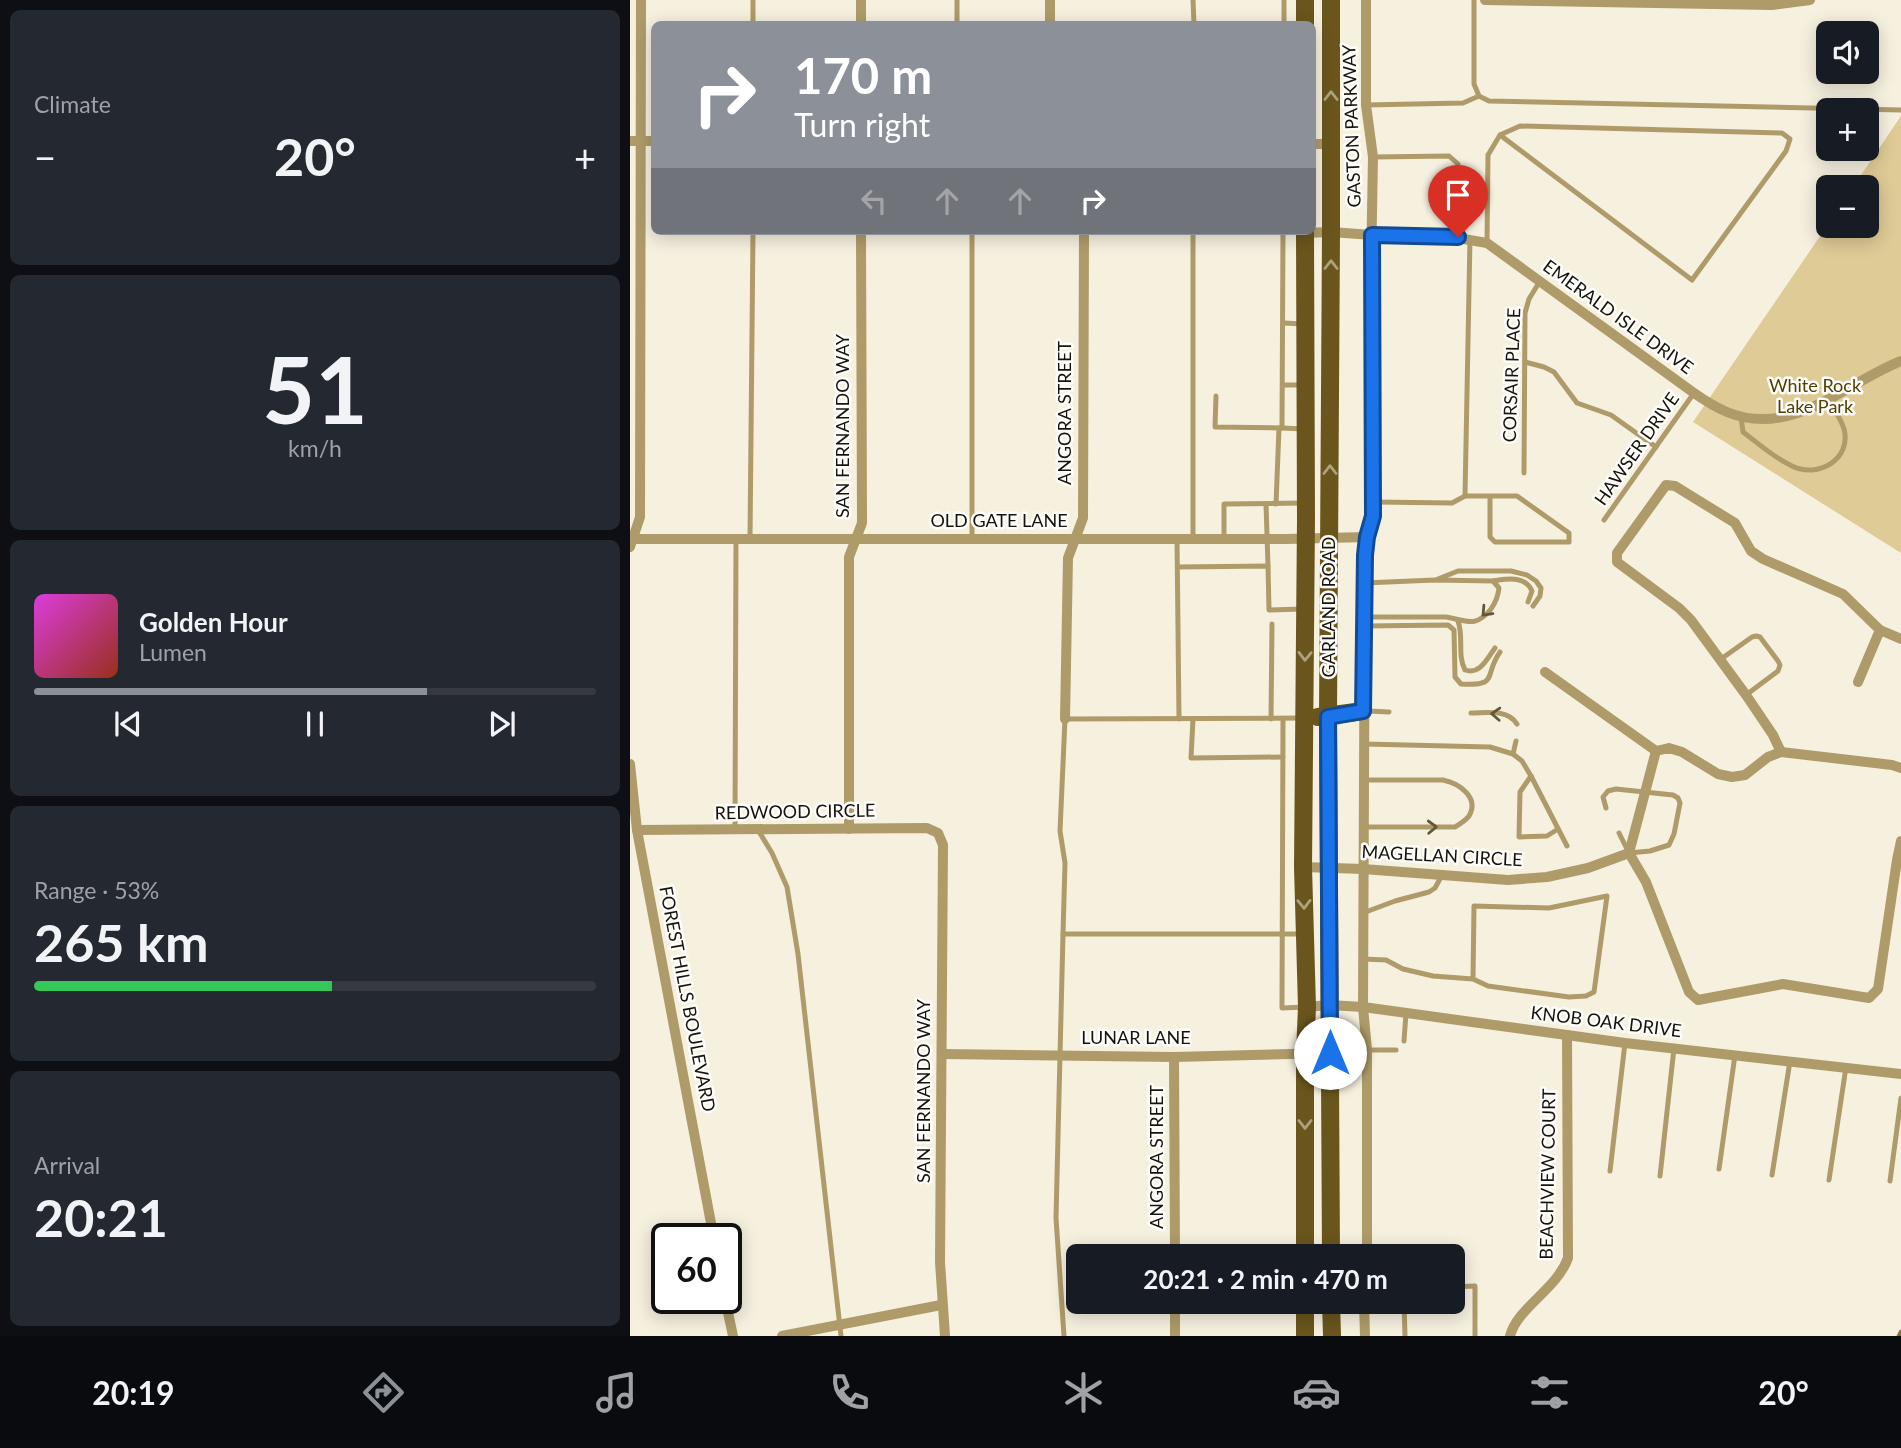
<!DOCTYPE html>
<meta charset="utf-8">
<style>
:root{--surface:#171b24;--page:#242831;--text:#f1f3f6;--muted:#9ea1a6;--line:#363941;--accent:#8c9099}
body{margin:0;font-family:Lato,sans-serif;background:var(--page);color:var(--text);height:100vh;display:flex;flex-direction:column;font-size:26px;white-space:nowrap}
*{box-sizing:border-box;margin:0}
p{font-size:23px;color:var(--muted)}
.icon{flex:none;width:38px;height:38px;fill:none;stroke:currentColor;stroke-width:2;stroke-linecap:round;stroke-linejoin:round}
.map{position:relative;flex:1;overflow:hidden}
.side{display:flex;flex-direction:column;gap:10px;padding:10px;background:#0d0f14;width:630px}
.side>*{flex:none}
.top-card{position:absolute;left:21px;top:21px;width:665px;height:214px;border-radius:10px;box-shadow:0 4px 18px #0003;background:#8c9099;color:#fff;overflow:hidden}
.fabs{position:absolute;left:1186px;top:21px;display:grid;gap:14px}
.fabs a{display:grid;place-items:center;width:63px;height:63px;border-radius:10px;background:var(--surface);box-shadow:0 4px 18px #0003;font-size:35px}
.speed{position:absolute;left:21px;top:1223px;display:flex;gap:14px;font-size:35px;font-weight:700;text-align:center}
.speed>*{display:grid;place-content:center;width:91px;height:91px;border-radius:50%;background:var(--surface);box-shadow:0 4px 18px #0003;line-height:1}
.speed .limit{border:4px solid #111;border-radius:10px;background:#fff;color:#111}
.pin{position:absolute;display:grid;place-items:center;width:60px;height:60px;color:#fff;margin:-72px -30px;border-radius:50% 50% 50% 0;rotate:-45deg;box-shadow:0 0 7px #0007}
.pin .icon{rotate:45deg}
.me{position:absolute;width:77px;margin:-38px;rotate:0deg;stroke-linejoin:round;filter:drop-shadow(0 0 5px #0008)}
.turn{display:flex;align-items:center;gap:24px;height:147px;padding:0 28px;font-size:32px}
.turn .icon{width:91px;height:91px;stroke-width:2.5}
.turn b{display:block;font-size:49px;line-height:60px}
.lanes{display:flex;align-items:center;height:66px;padding:0 28px;background:#0003;justify-content:center;gap:35px;direction:ltr}
.lanes .off{opacity:.35}
.big{font-size:52px;font-weight:700;line-height:1.1}
.side .card{flex:1;display:flex;flex-direction:column;justify-content:center;gap:10px;min-width:0;padding:0 24px;border-radius:10px;background:var(--page)}
.side .dial{align-items:center;gap:0}
.dial b{font-size:91px;line-height:1}
.song{display:flex;align-items:center;gap:21px}
.cover{width:84px;height:84px;border-radius:10px;background:linear-gradient(135deg,hsl(300 70% 55%),hsl(10 70% 35%))}
.played{height:7px;border-radius:4px;background:linear-gradient(90deg,var(--accent) 70%,var(--line) 70%)}
.keys{display:flex;justify-content:space-around;direction:ltr}
.heat{display:flex;justify-content:space-between;align-items:center;font-size:38px;direction:ltr}
.charge{height:10px;border-radius:5px;background:linear-gradient(90deg,#34c759 53%,var(--line) 0)}
.trip{position:absolute;left:436px;top:1244px;width:399px;height:70px;border-radius:10px;background:var(--surface);box-shadow:0 4px 18px #0003;font-weight:700;line-height:70px;text-align:center}
.menu{display:flex;height:112px;justify-content:space-around;align-items:center;background:#090b0e;color:var(--muted)}
.menu .icon{width:49px;height:49px}
.menu .selected{color:var(--accent)}
.menu b{font-size:32px;color:var(--text)}
main{display:flex;flex:1;min-height:0}
.map>svg:first-child{display:block}
.green{fill:#decb96}
.lines{fill:none;stroke-linecap:round;stroke-linejoin:round}
.stream{stroke:#84713d;stroke-width:4.5}
.lane{stroke:#ae9b69;stroke-width:5}
.street{stroke:#ae9b69;stroke-width:10}
.primary{stroke:#6a561c;stroke-width:18}
.oneway{stroke:#ada180}
.oneway2{stroke:#62573b}
.route-casing{stroke:#114b97;stroke-width:18}
.route{stroke:#1a73e8;stroke-width:12}
.labels{text-anchor:middle;stroke-width:5;stroke-linejoin:round;paint-order:stroke}
.street-label{font-size:18px;fill:#15130d;stroke:#fefdfa}
.park-label{font-size:18px;fill:#513e01;stroke:#fefdfa}
</style>
<main>
<section class="side">
<div class="card"><p>Climate</p>
<div class="heat"><a>−</a><b class="big">20°</b><a>+</a></div>
</div>
<div class="card dial"><b>51</b><p>km/h</p></div>
<div class="card">
<div class="song"><i class="cover"></i><div><b>Golden Hour</b><p>Lumen</p></div></div>
<div class="played"></div>
<div class="keys"><svg class="icon" aria-label="previous" viewBox="0 0 24 24"><path d="M18 5L8 12l10 7zM5 5v14"/></svg><svg class="icon" aria-label="pause" viewBox="0 0 24 24"><path d="M8 5v14M16 5v14"/></svg><svg class="icon" aria-label="next" viewBox="0 0 24 24"><path d="M6 5l10 7-10 7zM19 5v14"/></svg></div>
</div>
<div class="card"><p>Range · 53%</p><b class="big">265 km</b><div class="charge"></div></div>
<div class="card"><p>Arrival</p><b class="big">20:21</b></div>
</section>
<div class="map">
<svg width="1271" height="1336" viewBox="0 0 1271 1336">
<rect width="100%" height="100%" fill="#f6f0df"/>
<path class="green" d="M1271,116v437l-208,-131 136,-199v3h38v-39h-14z"/>
<g class="lines">
<path class="stream" d="M1269,1336l2,-4"/>
<g class="lane">
<path d="M123,0v24"/>
<path d="M563,0l1,24"/>
<path d="M844,0v84l5,12 10,5 412,9"/>
<path d="M327,24v-24"/>
<path d="M654,24v-24"/>
<path d="M736,105l97,-2 16,-7"/>
<path d="M743,157l76,-1 9,8v73"/>
<path d="M342,231v307"/>
<path d="M857,243l1,-88 12,-20 20,-9 262,7 8,6 -4,12 -94,129 -192,-145"/>
<path d="M654,323l19,1"/>
<path d="M895,362l19,5 10,5 23,31 34,12 45,32"/>
<path d="M653,385h19"/>
<path d="M586,396l-1,31 67,1 1,-197"/>
<path d="M1111,417l2,15c15,11 31,26 49,34 26,13 60,-7 52,-37 -3,-10 -10,-20 -15,-29"/>
<path d="M652,428l22,1"/>
<path d="M894,473l1,-160 4,-14 11,-18"/>
<path d="M835,496h52l52,37v9h-74l-5,-5v-41"/>
<path d="M744,502l78,1 13,-7 5,-258"/>
<path d="M636,504l2,62"/>
<path d="M646,504l3,-76"/>
<path d="M974,520l90,-127"/>
<path d="M594,538v-34l79,-1"/>
<path d="M120,539l3,-308"/>
<path d="M547,539l2,180"/>
<path d="M563,539v-308"/>
<path d="M548,567l90,-1 1,44 33,-1"/>
<path d="M808,579l20,-8h53l16,4 9,6 5,7 -1,8 -7,10"/>
<path d="M863,581c14,-2 32,-6 39,10l-4,11"/>
<path d="M734,583l71,-3 58,1 6,7c-1,9 -3,14 -8,21 -16,20 -25,11 -45,8h-81"/>
<path d="M828,621c6,16 -1,34 7,49 15,5 22,-11 30,-22"/>
<path d="M735,626l83,-1 6,5 1,47 6,7c39,2 22,-8 39,-32"/>
<path d="M1091,659l31,-22 4,-1 4,1 18,24 2,4 -2,6 -32,24"/>
<path d="M738,711l21,1"/>
<path d="M841,713c16,0 37,-4 46,11"/>
<path d="M563,719l-2,39 92,-1"/>
<path d="M641,719l1,-95"/>
<path d="M653,719l-1,289 23,-1"/>
<path d="M734,744l126,3 23,7 9,7 9,15 36,70"/>
<path d="M883,754l3,-13"/>
<path d="M901,776l-11,16 -1,45 28,-1 11,-7"/>
<path d="M976,808l-3,-11 5,-6 8,-2 57,6 5,3 2,5 -6,31 -5,11 -19,6 -21,2 -10,-20"/>
<path d="M733,827h92c5,-3 11,-7 14,-11 11,-19 -11,-33 -26,-36h-78"/>
<path d="M105,830l1,-291"/>
<path d="M128,830l14,23 15,34 11,67 43,382"/>
<path d="M733,913l32,-12 34,-9 6,-4 7,-13"/>
<path d="M433,934l-7,284 8,118"/>
<path d="M671,934h-238l2,-71 -5,-32 5,-112 238,-1"/>
<path d="M733,959l23,1 17,9 30,7 40,3 1,-73 75,2 58,-12 -13,96 -8,4 -17,1 -81,-11 -15,-7"/>
<path d="M774,1041l2,-28"/>
<path d="M737,1050h29"/>
<path d="M1089,1169l16,-114"/>
<path d="M980,1171l15,-128"/>
<path d="M1142,1175l18,-114"/>
<path d="M1030,1176l14,-128"/>
<path d="M1199,1180l17,-113"/>
<path d="M1260,1181l11,-83"/>
<path d="M822,1287l23,-1v50"/>
<path d="M774,1302l1,34"/>
</g>
<g class="street">
<path d="M736,0v105l7,52 -2,111 2,248 -6,21 -2,18 -2,452 4,43v206"/>
<path d="M855,0l287,5 38,-5"/>
<path d="M231,24v-24"/>
<path d="M420,24v-24"/>
<path d="M0,141h24"/>
<path d="M682,144h19"/>
<path d="M675,233l26,-1 41,3 86,3 29,5 207,150c10,7 21,14 33,19 65,27 118,-29 174,-51"/>
<path d="M0,539h656l81,-2"/>
<path d="M0,547l10,-30 1,-517"/>
<path d="M915,672l111,79"/>
<path d="M1228,682l22,-52"/>
<path d="M435,719l3,-161 15,-40 1,-287"/>
<path d="M1151,752l-8,-17 -27,-40 -55,-75 -12,-12 -62,-46v-9l49,-68 9,1 60,37 16,28 12,8 80,35 37,36 21,9"/>
<path d="M0,764l7,66 77,409"/>
<path d="M219,829v-272l13,-34 -1,-292"/>
<path d="M7,830l290,-2 11,5 5,12 -3,417 5,74"/>
<path d="M999,853l17,29 43,110 9,8 85,-16 86,14 9,-9 19,-129 4,-19"/>
<path d="M673,867l60,2 145,11 39,-3 41,-9 41,-15 27,-102 13,-3 13,4 36,22 14,3 13,-2 23,-18 13,-5 111,13 9,3"/>
<path d="M677,1007l22,-2 34,2 262,36 276,31"/>
<path d="M312,1054l232,3 156,-4"/>
<path d="M544,1057l1,199"/>
<path d="M95,1298l8,38"/>
<path d="M545,1302v34"/>
<path d="M734,1302l1,34"/>
<path d="M152,1336l159,-31"/>
<path d="M880,1336c7,-28 47,-47 58,-78l-1,-223"/>
</g>
<g class="primary">
<path d="M701,0v232l-3,485 3,539"/>
<path d="M675,24v-24"/>
<path d="M675,231l1,288 -3,348 4,140 -2,46v203"/>
<path d="M688,717l45,-6"/>
<path d="M701,1302l1,34"/>
<path d="M675,1336v-34"/>
</g>
</g>
<defs><path id="oneway-chevron" d="M-2-3.5L2.5 0L-2 3.5" fill="none" stroke-width="1.6" stroke-linecap="round" stroke-linejoin="round" transform="scale(1.75)"/></defs>
<g class="oneway">
<use href="#oneway-chevron" transform="translate(701 96) rotate(-90)"/>
<use href="#oneway-chevron" transform="translate(701 265) rotate(-90)"/>
<use href="#oneway-chevron" transform="translate(700 470) rotate(-90)"/>
<use href="#oneway-chevron" transform="translate(675 656) rotate(91)"/>
<use href="#oneway-chevron" transform="translate(674 904) rotate(89)"/>
<use href="#oneway-chevron" transform="translate(675 1124) rotate(90)"/>
</g>
<g class="oneway2">
<use href="#oneway-chevron" transform="translate(856 612) rotate(133)"/>
<use href="#oneway-chevron" transform="translate(866 714) rotate(-177)"/>
<use href="#oneway-chevron" transform="translate(802 827) rotate(-2)"/>
</g>
<g class="lines">
<g class="route-casing">
<path id="route" d="M700,1053l-2,-336 35,-6 2,-156 2,-18 6,-21 -1,-281 86,2"/>
</g>
<use href="#route" class="route"/>
</g>
<g class="labels">
<g class="street-label">
<text transform="translate(722 126) rotate(-92)" y="6">GASTON PARKWAY</text>
<text transform="translate(988 317) rotate(36)" y="6">EMERALD ISLE DRIVE</text>
<text transform="translate(882 375) rotate(-88)" y="6">CORSAIR PLACE</text>
<text transform="translate(435 413) rotate(-90)" y="6">ANGORA STREET</text>
<text transform="translate(213 426) rotate(-90)" y="6">SAN FERNANDO WAY</text>
<text transform="translate(1007 449) rotate(-55)" y="6">HAWSER DRIVE</text>
<text x="369" y="527">OLD GATE LANE</text>
<text transform="translate(699 607) rotate(-90)" y="6">GARLAND ROAD</text>
<text transform="translate(165 812) rotate(-1)" y="6">REDWOOD CIRCLE</text>
<text transform="translate(812 856) rotate(3)" y="6">MAGELLAN CIRCLE</text>
<text transform="translate(57 999) rotate(79)" y="6">FOREST HILLS BOULEVARD</text>
<text transform="translate(976 1022) rotate(7)" y="6">KNOB OAK DRIVE</text>
<text x="506" y="1044">LUNAR LANE</text>
<text transform="translate(294 1091) rotate(-90)" y="6">SAN FERNANDO WAY</text>
<text transform="translate(527 1157) rotate(-90)" y="6">ANGORA STREET</text>
<text transform="translate(918 1174) rotate(-89)" y="6">BEACHVIEW COURT</text>
</g>
<g class="park-label">
<text x="1185" y="392">White Rock<tspan x="1185" dy="21">Lake Park</tspan></text>
</g>
</g>
</svg>
<div class="fabs">
<a><svg class="icon" aria-label="sound" viewBox="0 0 24 24"><path d="M4 9h4l5-4v14l-5-4H4zM17 9q2 3 0 6"/></svg></a>
<a>+</a>
<a>−</a>
</div>
<div class="speed"><div class="limit">60</div></div>
<div class="pin" style="left:828px;top:237px;background:#d93025"><svg class="icon" aria-label="arrive" viewBox="0 0 24 24"><path d="M6 21V4h12l-3 4 3 4H6"/></svg></div>
<svg class="me" style="left:700px;top:1053px" viewBox="-20 -20 40 40"><circle r="19" fill="#fff"/><path d="M0-13L10 11 0 6-10 11z" fill="#1a73e8"/></svg>
<div class="trip">20:21 · 2 min · 470 m</div>
<div class="top-card">
<div class="turn"><svg class="icon" aria-label="right" viewBox="0 0 24 24"><path d="M7 20v-9h11M14 6l5 5-5 5"/></svg><div><b>170 m</b>Turn right</div></div>
<div class="lanes"><svg class="icon off" aria-label="left" viewBox="0 0 24 24"><path d="M17 20v-9H6M10 6l-5 5 5 5"/></svg><svg class="icon off" aria-label="ahead" viewBox="0 0 24 24"><path d="M12 20V5M6 11l6-6 6 6"/></svg><svg class="icon off" aria-label="ahead" viewBox="0 0 24 24"><path d="M12 20V5M6 11l6-6 6 6"/></svg><svg class="icon" aria-label="right" viewBox="0 0 24 24"><path d="M7 20v-9h11M14 6l5 5-5 5"/></svg></div>
</div>
</div>
</main>
<nav class="menu">
<b>20:19</b>
<svg class="icon selected" aria-label="directions" viewBox="0 0 24 24"><path d="M12 3l9 9-9 9-9-9zM9 14v-3h6M13 9l2 2-2 2"/></svg>
<svg class="icon" aria-label="music" viewBox="0 0 24 24"><path d="M9 18V5l10-2v13"/><circle cx="6" cy="18" r="3"/><circle cx="16" cy="16" r="3"/></svg>
<svg class="icon" aria-label="phone" viewBox="0 0 24 24"><path d="M5 4h4l2 5-3 2q2 4 5 5l2-3 5 2v4C11 20 4 13 5 4z"/></svg>
<svg class="icon" aria-label="climate" viewBox="0 0 24 24"><path d="M12 3v18M4 7l16 10M4 17L20 7"/></svg>
<svg class="icon" aria-label="car" viewBox="0 0 24 24"><path d="M5 17H2v-5l4-1 3-4h7l3 4 3 1v5h-3M9 17h6M6 11h13"/><circle cx="7" cy="17" r="2"/><circle cx="17" cy="17" r="2"/></svg>
<svg class="icon" aria-label="filters" viewBox="0 0 24 24"><path d="M4 7h16M4 17h16"/><circle cx="9" cy="7" r="2"/><circle cx="15" cy="17" r="2"/></svg>
<b>20°</b>
</nav>
